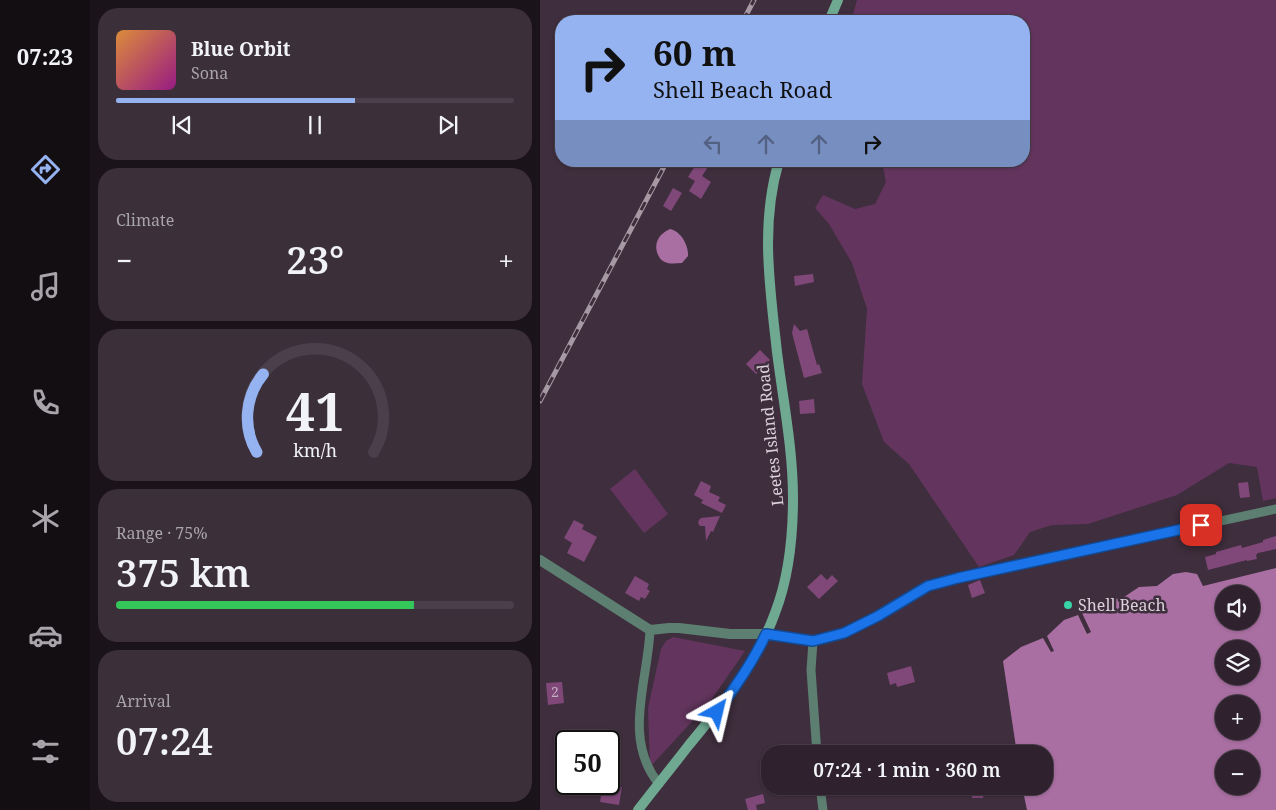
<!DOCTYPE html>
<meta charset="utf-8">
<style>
:root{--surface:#2f222e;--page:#3b2f3a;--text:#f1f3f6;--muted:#a7a4aa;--line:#4a3f4a;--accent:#95b2f1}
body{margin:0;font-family:"Noto Serif",serif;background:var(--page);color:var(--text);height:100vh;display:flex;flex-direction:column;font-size:19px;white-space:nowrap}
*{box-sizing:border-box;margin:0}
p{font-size:16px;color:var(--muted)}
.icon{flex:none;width:28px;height:28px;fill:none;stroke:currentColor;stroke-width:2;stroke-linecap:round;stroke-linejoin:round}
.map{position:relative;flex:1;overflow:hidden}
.sheet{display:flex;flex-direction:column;gap:8px;padding:8px;background:#1a1319;width:450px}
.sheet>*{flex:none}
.top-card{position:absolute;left:15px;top:15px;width:475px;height:152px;border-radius:20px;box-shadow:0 1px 4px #0004,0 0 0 1px var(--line);background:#95b2f1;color:#111;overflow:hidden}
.tools{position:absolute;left:675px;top:585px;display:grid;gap:10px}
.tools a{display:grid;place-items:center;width:45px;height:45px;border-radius:50%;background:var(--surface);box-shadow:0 1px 4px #0004,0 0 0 1px var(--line);font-size:25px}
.speed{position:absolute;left:15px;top:730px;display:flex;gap:10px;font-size:25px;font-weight:700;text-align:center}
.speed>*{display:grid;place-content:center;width:65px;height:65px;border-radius:50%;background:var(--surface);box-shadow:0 1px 4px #0004,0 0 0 1px var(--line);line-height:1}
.speed .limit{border:2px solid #111;border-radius:8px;background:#fff;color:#111}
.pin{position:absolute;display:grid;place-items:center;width:42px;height:42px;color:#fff;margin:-21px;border-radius:10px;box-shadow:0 2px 8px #0006}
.me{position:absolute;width:55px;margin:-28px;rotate:37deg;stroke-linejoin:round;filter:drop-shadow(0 0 4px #0008)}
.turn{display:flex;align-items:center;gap:18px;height:105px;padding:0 15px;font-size:22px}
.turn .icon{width:65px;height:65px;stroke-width:2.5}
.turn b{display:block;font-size:35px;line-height:42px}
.lanes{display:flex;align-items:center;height:48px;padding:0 15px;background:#0003;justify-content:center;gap:25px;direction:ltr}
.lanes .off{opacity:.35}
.big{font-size:38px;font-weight:600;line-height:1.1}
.sheet .widget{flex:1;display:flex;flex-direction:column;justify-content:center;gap:8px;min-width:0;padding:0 18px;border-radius:20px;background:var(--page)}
.sheet .dial{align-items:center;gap:0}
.dial svg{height:130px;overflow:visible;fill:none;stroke:var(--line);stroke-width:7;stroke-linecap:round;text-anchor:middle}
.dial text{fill:var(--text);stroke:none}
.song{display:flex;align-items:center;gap:15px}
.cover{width:60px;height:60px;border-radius:8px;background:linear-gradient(135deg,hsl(30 70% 55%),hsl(310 70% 35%))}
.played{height:5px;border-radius:2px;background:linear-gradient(90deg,var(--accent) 60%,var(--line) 60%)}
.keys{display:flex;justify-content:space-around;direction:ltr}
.heat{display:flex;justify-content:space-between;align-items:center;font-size:28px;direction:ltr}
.charge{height:8px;border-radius:4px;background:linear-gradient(90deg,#34c759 75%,var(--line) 0)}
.trip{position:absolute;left:221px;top:745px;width:292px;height:50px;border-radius:20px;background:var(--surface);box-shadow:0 1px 4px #0004,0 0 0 1px var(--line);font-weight:600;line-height:50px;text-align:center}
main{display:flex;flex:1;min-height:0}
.menu{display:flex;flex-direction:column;width:90px;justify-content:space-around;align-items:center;background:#130e12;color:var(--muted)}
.menu .icon{width:35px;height:35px}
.menu .on{color:var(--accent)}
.menu b{font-size:22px;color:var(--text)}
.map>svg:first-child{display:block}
.green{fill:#63355e}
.water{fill:#a96fa2;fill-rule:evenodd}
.building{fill:#7f4879}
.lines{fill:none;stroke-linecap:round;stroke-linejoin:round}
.minor{stroke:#5c7f71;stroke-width:9}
.tertiary{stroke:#5c7f71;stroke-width:10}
.secondary{stroke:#6fa992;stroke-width:10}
.rail-casing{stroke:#a699a4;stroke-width:5}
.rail{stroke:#3f2e3d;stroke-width:3;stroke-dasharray:9;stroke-linecap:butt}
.route-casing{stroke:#114b97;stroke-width:12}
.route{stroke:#1a73e8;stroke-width:9}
.poi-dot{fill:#38d4a6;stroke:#3f2e3d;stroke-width:2}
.labels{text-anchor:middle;stroke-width:5;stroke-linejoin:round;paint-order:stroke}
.number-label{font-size:14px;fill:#c4afc2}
.street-label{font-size:16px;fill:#dbd1da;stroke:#3f2e3d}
.poi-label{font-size:16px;fill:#dbd1da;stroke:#3f2e3d;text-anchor:start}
</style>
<main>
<nav class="menu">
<b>07:23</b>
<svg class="icon on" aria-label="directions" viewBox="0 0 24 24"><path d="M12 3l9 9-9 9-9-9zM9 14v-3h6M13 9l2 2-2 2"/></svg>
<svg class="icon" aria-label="music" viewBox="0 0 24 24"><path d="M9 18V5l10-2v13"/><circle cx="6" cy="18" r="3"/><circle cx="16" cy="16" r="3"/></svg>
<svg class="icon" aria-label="phone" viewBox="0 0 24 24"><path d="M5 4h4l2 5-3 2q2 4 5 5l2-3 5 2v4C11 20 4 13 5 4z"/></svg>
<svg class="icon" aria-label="climate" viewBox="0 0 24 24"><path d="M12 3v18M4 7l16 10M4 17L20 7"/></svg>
<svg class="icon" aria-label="car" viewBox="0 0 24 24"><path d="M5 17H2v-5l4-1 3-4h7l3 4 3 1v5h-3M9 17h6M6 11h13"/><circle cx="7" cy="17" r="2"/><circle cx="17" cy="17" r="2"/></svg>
<svg class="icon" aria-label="filters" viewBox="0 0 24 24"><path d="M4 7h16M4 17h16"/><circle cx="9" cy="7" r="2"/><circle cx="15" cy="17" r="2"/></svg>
</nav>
<section class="sheet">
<div class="widget">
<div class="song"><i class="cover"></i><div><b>Blue Orbit</b><p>Sona</p></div></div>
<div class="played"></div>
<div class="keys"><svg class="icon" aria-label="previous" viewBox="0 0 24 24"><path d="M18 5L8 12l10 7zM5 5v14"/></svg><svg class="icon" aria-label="pause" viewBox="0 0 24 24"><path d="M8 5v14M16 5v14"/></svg><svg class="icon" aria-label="next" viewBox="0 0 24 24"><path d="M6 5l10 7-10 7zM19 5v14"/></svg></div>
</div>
<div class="widget"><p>Climate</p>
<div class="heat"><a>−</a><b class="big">23°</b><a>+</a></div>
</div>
<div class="widget dial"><svg viewBox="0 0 100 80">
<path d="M14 69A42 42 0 1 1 86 69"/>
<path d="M14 69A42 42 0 0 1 18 21" stroke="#95b2f1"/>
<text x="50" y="56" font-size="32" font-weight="700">41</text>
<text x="50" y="72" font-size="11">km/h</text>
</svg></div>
<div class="widget"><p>Range · 75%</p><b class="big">375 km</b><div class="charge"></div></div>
<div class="widget"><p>Arrival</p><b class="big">07:24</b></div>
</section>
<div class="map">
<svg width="736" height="810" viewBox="0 0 736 810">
<rect width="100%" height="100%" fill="#3f2e3d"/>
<g class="green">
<path d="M317,0h419v498l-13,3 -6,-34 -28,-4 -52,32 -89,29 -36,1 -22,7 -16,23 -35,12 -70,-103 -25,-22 -22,-58 5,-75 -15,-46 -23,-39 -14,-16 8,-13 32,14 20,-5 11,-22 -4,-21h142v-140h-170l-1,-6z"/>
<path d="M95,469l33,45 -24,19 -34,-44z"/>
<path d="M133,637l72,14 -36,52 -59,64 -2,-59 13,-59 5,-8z"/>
</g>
<g class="water">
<path d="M130,229c11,2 19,17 18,27l-6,7c-6,0 -13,2 -19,-2 -3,-2 -3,-3 -5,-6 -5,-12 1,-21 12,-26z"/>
<path d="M736,568v242h-249l-5,-24h23v-32h-28l-14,-93 18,-14 22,-9 8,14 3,-1 -7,-15 17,-16 14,-5 9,19 4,-2 -9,-19 8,-6 9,-4 25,-6 15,-10 18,-1 16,-12 13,-2 11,2 6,12zM684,594h27v27h-27zM684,649h27v27h-27zM684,704h27v27h-27zM684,759h27v27h-27z"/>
</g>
<g class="building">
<path d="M158,161l10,6 -6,9 9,6 -10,17 -12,-8 6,-10 -7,-4z"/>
<path d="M133,188l9,5 -11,18 -8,-5z"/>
<path d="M273,274l1,8 -19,4 -1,-10z"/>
<path d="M254,324l6,7 7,-2 10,36 2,-1 3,9 -18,5 -12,-45z"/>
<path d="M220,350l10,10 -14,14 -10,-10z"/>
<path d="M274,399l1,14 -15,1 -1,-13z"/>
<path d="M161,481l10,5 -2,6 11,5 -2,4 8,4 -4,8 -21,-10 2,-3 -9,-5z"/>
<path d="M708,482l2,15 -10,1 -2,-15z"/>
<path d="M180,516l-7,16 -2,-1 -5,10 -1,-15h-5l-2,-3 1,-3 2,-2z"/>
<path d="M34,520l10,5 -2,4 15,8 -13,25 -17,-9 5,-10 -8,-5z"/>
<path d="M736,536v13l-18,4 -2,2 1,4 -10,2v-1l-39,10 -3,-13 11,-3v-2l25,-7 1,3 21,-6v-2z"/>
<path d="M281,574l6,6 5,-5 6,6 -19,18 -12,-12z"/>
<path d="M95,576l14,8 -2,5 3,2 -5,8 -4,-2 -2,4 -14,-8z"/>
<path d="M440,580l5,13 -13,5 -4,-13z"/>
<path d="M371,666l4,16 -18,5 -1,-4 -6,2 -3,-12z"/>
<path d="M22,682l2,21 -16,2 -2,-22z"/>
<path d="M63,785l19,2 -3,18 -19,-3z"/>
<path d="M432,786h12l-1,12h-11z"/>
<path d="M223,794l2,9 -9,2 1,5h-9l-3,-11z"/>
</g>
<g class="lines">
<g class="minor">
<path d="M110,630c-2,51 -28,109 9,154"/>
<path d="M227,634l46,7 31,-8 34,-17 50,-30 30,-8 318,-69"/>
<path d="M273,641l-2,29 6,84"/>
<path d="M280,786l3,24"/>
</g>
<path class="tertiary" d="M0,560l110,70 19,-2h10l51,6h37"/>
<g class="secondary">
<path d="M289,21l9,-21"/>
<path d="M98,810c17,-22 34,-43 51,-65 34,-41 68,-82 86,-132 14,-36 18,-76 18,-115 0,-49 -10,-98 -16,-146 -7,-64 -17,-128 2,-191"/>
</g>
<g class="rail-casing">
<g id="rail">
<path d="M203,21l11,-21"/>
<path d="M0,401l127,-240"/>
</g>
</g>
<use href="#rail" class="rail"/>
</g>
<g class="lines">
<g class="route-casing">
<path id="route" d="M177,712c18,-25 36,-50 49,-78l47,7 31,-8 34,-17 50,-30 30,-8 243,-53"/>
</g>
<use href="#route" class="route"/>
</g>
<circle class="poi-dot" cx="528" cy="605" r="5"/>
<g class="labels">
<g class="number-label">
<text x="15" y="697">2</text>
</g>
<g class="street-label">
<text transform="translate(230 435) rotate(-96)" y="6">Leetes Island Road</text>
</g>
<g class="poi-label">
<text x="538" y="611">Shell Beach</text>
</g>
</g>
</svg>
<div class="tools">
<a><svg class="icon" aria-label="sound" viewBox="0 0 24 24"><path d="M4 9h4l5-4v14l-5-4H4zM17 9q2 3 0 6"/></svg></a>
<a><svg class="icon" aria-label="layers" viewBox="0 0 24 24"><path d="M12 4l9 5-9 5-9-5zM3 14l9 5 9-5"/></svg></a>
<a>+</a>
<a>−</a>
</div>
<div class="speed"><div class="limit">50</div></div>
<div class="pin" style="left:661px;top:525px;background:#d93025"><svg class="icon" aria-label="arrive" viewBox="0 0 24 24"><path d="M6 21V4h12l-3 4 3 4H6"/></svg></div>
<svg class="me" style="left:177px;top:712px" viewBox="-20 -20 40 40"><path d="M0-17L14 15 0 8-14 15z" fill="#1a73e8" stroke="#fff" stroke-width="4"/></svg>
<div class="trip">07:24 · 1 min · 360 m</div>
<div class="top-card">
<div class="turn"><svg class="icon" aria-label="right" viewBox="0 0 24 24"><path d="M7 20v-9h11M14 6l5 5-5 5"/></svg><div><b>60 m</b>Shell Beach Road</div></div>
<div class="lanes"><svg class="icon off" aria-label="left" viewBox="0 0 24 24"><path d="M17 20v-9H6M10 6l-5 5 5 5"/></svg><svg class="icon off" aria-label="ahead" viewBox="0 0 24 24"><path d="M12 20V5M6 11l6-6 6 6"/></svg><svg class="icon off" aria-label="ahead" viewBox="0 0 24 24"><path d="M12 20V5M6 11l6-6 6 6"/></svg><svg class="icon" aria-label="right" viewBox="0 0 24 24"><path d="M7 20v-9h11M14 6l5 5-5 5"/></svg></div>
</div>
</div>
</main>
